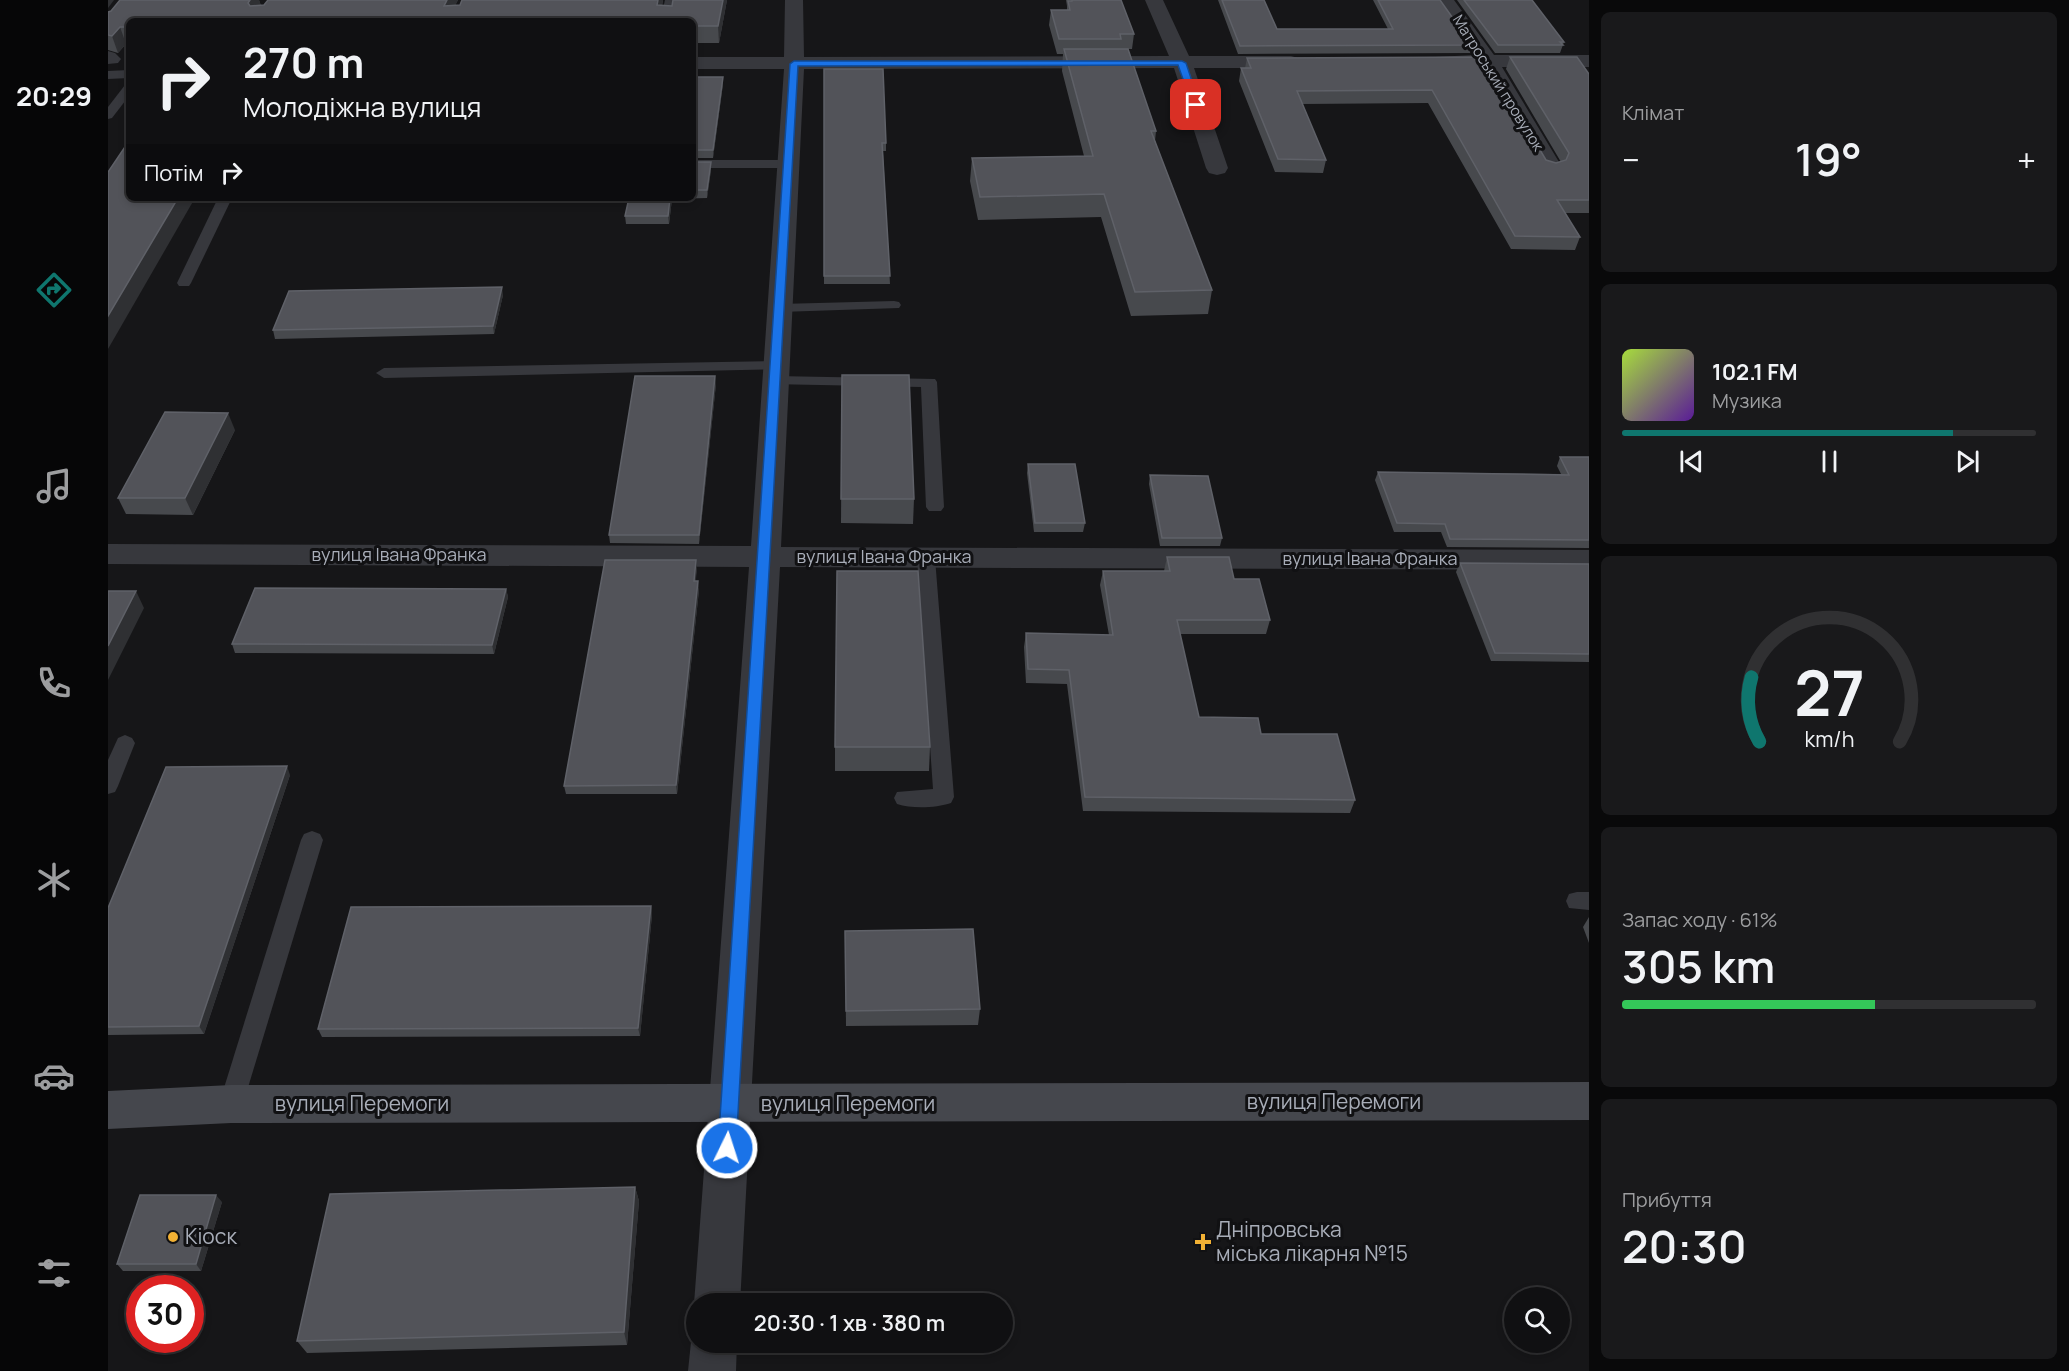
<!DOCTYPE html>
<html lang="uk">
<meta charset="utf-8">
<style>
:root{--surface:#101012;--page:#19191b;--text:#f1f3f6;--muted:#9c9d9f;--line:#303032;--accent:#0f766e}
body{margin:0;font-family:Manrope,sans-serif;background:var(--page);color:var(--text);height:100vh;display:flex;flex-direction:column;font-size:22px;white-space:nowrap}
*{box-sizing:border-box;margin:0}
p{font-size:20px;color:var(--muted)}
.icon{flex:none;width:33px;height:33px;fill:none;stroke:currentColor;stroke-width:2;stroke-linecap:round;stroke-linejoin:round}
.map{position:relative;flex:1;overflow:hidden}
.panel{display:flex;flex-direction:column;gap:12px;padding:12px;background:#09090a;width:480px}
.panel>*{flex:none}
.guide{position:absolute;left:18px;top:18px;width:570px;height:183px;border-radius:9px;box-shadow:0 3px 9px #0003,0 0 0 2px var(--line);background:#101012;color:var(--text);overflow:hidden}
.buttons{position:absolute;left:1396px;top:1287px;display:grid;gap:12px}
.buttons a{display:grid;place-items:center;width:66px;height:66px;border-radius:50%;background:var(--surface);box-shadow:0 3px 9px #0003,0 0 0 2px var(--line);font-size:30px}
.speed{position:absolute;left:18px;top:1275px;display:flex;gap:12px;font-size:30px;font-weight:700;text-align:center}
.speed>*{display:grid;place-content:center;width:78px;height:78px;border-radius:50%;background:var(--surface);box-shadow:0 3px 9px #0003,0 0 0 2px var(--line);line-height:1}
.speed .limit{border:9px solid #d22;background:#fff;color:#111}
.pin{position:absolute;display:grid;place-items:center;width:51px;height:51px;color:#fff;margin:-26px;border-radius:12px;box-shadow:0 3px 9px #0006}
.me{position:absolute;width:66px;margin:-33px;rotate:4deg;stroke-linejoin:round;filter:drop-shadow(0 0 4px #0008)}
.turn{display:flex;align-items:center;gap:21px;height:126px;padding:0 18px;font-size:27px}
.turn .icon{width:78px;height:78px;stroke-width:2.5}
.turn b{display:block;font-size:42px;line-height:51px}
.then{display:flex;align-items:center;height:57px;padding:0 18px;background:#0003;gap:12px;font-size:22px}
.big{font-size:45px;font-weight:600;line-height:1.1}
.panel .widget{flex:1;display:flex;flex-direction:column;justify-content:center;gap:9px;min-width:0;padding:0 21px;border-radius:9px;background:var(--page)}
.panel .dial{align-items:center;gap:0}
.dial svg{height:156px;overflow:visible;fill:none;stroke:var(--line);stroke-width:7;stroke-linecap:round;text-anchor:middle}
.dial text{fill:var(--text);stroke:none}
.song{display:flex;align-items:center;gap:18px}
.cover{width:72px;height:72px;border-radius:9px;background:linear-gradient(135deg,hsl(80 70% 55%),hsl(270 70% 35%))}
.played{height:6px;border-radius:3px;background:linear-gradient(90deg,var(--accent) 80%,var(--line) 80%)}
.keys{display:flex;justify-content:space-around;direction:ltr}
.heat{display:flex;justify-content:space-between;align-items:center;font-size:33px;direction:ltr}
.charge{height:9px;border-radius:4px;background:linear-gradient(90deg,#34c759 61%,var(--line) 0)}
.trip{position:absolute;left:578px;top:1293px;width:327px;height:60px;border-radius:30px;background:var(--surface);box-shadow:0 3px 9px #0003,0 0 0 2px var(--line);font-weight:600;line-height:60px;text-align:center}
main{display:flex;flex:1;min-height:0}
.tabs{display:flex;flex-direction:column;width:108px;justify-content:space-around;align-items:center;background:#060607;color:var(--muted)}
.tabs .icon{width:42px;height:42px}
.tabs .current{color:var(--accent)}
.tabs b{font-size:27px;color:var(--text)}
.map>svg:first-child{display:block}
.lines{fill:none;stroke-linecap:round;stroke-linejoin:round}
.lane{fill:#37383d;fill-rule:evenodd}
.street{fill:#37383d;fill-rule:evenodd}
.secondary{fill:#45474d;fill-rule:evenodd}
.wall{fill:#47494d}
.shaded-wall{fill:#2f3033}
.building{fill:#525359;stroke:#5f6168;stroke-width:1.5}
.route{fill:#1a73e8;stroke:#114b97;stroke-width:1.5}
.poi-dot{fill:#f2b134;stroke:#111113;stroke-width:2}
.labels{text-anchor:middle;stroke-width:6;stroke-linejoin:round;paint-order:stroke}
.far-street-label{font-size:15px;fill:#a8adb8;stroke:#111113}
.street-label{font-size:18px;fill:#a8adb8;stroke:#111113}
.near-street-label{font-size:21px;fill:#a8adb8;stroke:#111113}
.near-poi-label{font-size:21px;fill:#a8adb8;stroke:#111113;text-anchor:start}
</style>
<main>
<nav class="tabs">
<b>20:29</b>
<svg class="icon current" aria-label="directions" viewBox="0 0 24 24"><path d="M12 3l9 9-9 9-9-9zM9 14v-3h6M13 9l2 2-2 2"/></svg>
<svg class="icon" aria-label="music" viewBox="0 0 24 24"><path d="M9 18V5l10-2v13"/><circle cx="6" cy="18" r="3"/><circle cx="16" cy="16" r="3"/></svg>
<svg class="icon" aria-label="phone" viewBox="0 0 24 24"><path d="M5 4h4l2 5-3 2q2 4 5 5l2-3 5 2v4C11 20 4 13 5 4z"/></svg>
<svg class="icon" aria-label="climate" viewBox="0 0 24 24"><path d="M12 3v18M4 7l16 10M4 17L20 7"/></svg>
<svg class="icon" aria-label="car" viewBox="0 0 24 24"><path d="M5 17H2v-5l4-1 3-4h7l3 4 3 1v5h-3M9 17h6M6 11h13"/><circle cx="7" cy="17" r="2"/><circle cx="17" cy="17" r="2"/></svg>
<svg class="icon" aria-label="filters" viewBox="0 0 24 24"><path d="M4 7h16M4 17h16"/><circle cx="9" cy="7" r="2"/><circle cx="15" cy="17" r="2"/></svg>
</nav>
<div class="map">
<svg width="1481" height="1371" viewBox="0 0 1481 1371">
<rect width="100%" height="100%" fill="#161618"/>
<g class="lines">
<g class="lane">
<path d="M557,0h10l-3,21h-12z"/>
<path d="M21,70v8l-21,1v-8z"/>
<path d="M21,84v12l-17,22 -4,1v-12l17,-22z"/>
<path d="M585,160h95l7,4 -7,4h-95z"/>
<path d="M110,198h14l-41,85 -2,3h-10l-2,-3z"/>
<path d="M786,301l5,1 2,3 -2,3 -119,4 -7,-4 7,-4z"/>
<path d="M668,361l8,5 -3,3 -397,9 -8,-5 8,-5z"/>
<path d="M667,376l160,3 2,3 7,125 -3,4h-12l-3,-4 -5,-120 -152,-3 -2,-3z"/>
<path d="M818,552l6,2 3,4 19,239 -3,6c-15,5 -39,6 -54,1l-3,-6 3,-6 36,-3 -16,-231 3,-4z"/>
<path d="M17,735l7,3 3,5 -17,43 -3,6 -7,2v-34l10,-22z"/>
<path d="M204,831l8,3 3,6 -80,264 -3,8 -9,3 -9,-3 -3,-8 82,-264 3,-6z"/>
<path d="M1469,892h12v18l-20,-2 -3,-7 3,-7z"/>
</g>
<g class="street">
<path d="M677,0h18l1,57 365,-1 -24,-56h18l26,56h102l7,2 3,4 -3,4 -7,2h-97l34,100 -3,5 -8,2 -8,-2 -3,-5 -32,-100 -370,1 -23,478 808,3v20l-809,-3 -40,737h-44v5l-2,-5 55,-737 -641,-3v-20l643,2 33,-477h-91v-12h91z"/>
<path d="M1328,0h18l40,55h95v12h-87l60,100 -3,5 -8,2 -8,-2 -61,-105 -47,-2 -3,-4 3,-4 39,-2z"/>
<path d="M0,51l7,2 6,6 -3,4 -10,1z"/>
<path d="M588,1329v13h41l-1,29h-48l3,-29z"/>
</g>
<path class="secondary" d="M1481,1082v38l-1358,3 -123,6v-38l123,-6z"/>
</g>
<g class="wall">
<path d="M12,0h139l2,6 197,-6 -3,5h5l2,-5h201l-1,6h10l1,-6h54l-8,43h-26v-22h-564v23h-3l-8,9 -10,-3v-38l3,-1z"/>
<path d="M958,0h55l13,34 -2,15h-12l36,82 -1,10 57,149 -4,24 -77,2 -30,-99 -123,3 -8,-39 2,-23 112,-2 -22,-85 1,-17h-6l-8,-29 2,-15h16v-4z"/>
<path d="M1110,0h46l13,29h111l-15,-29h67l32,45 -2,8 -232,1z"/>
<path d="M1349,0h75l32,42 -4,11h-65z"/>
<path d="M1377,57l61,103 10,3 5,-1 -55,-93 4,-12 79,17v139h-24l15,24 -5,13 -64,-1 -83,-146 -126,1 24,56 -3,13 -48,-1 -36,-91 2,-13h4l2,-10z"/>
<path d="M716,69l62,74v8h-3l7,133h-66z"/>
<path d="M585,77l30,7 -10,74h-20z"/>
<path d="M585,162h18v8l-4,28 -35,1 -3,25h-43l-1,-8 4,-18h64z"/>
<path d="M395,295l-9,39 -219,5 -2,-9z"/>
<path d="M734,375l72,124 -1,25 -72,-1z"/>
<path d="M608,384l-17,160 -89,-1 -1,-8z"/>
<path d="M127,430l-42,85 -67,-1 -8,-16z"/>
<path d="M1452,457h29v91l-142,-1 -6,-15h-47l-19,-52 3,-8 183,2 -4,-8z"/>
<path d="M920,464l57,59 -2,9h-49l-7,-59z"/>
<path d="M1042,475l72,63 -2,8h-60l-11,-62z"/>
<path d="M1059,557l67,22 36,41 -4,14h-86l19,83 62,17 94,66 -5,13 -267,-2 -16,-127 -41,-1 -2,-36 2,-14 83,2 -9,-50 3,-14h61z"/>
<path d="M1352,563l129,1v98l-98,-1 -35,-89z"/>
<path d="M589,569l-2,12 4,9 -22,204h-111l-2,-8z"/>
<path d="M398,589l2,8 -14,57 -259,-1 -3,-9z"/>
<path d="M727,747h95l-1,24h-94z"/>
<path d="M182,775l-86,259 -96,1v-127z"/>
<path d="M543,906l1,9 -12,121 -318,1 -4,-8z"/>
<path d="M1481,917v26l-6,-16z"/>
<path d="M737,931l135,78 -2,16 -132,1z"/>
<path d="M527,1187l4,14 -12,144 -320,8 -10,-12z"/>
<path d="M114,1202l-21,69h-78l-6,-7z"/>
</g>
<g class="shaded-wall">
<path d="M0,0h6l-6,8z"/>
<path d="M142,0h9l3,8 -9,12 -5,-17z"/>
<path d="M339,0h11l-10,21 -4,-15z"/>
<path d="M550,0h5l-4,21 -2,-16z"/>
<path d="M615,0h4l-8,43 -1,-17z"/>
<path d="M12,27l6,17 -8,9 -6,-17z"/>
<path d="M615,77v7l-10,74v-8z"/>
<path d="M603,162v8l-4,28v-8z"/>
<path d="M70,198h17l-87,151v-33z"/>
<path d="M562,198l2,1 -3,25 -1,-8z"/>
<path d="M394,287l1,8 -9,39 -1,-8z"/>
<path d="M607,376l1,8 -17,160v-9z"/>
<path d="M120,413l7,17 -42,85 -8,-17z"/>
<path d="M588,560l1,9 -2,21 -1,-9z"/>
<path d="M590,581l1,9 -22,204 -1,-9z"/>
<path d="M398,589l2,8 -14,57 -2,-9z"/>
<path d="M28,591l8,17 -36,72v-34z"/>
<path d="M179,766l3,9 -86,259 -5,-8z"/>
<path d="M543,906l1,9 -12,121 -2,-8z"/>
<path d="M527,1187l4,14 -12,144 -3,-13z"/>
<path d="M108,1195l6,7 -21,69 -5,-7z"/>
</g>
<g class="building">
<path d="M12,0h130l-2,3 2,3 14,-1 4,-5h179l-3,6 16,-1 2,-5h196l-1,5 15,1 1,-6h50l-5,26h-25v-5h-564v6h-9l-8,9 -4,-1v-23l3,-1z"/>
<path d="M964,0h49l13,34h-14l1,5h-62l-8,-29h19l-2,-9h4z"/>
<path d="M1114,0h42l13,29h116l-15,-29h62l32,45 -232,1z"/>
<path d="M1356,0h68l32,42h-4l3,3h-65z"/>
<path d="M956,49h64l28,82h-5l61,159 -77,2 -31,-98 -124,3 -8,-39 121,-2z"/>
<path d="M1377,57l61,103 10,3 10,-3 3,-7 -59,-96h67l12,17v126h-32l23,37 -65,-1 -83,-146 -135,1 29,69 -48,-1 -37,-91h10l-4,-10z"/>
<path d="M716,69h59l3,74h-4l8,133h-66z"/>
<path d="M585,77h30l-10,73h-20z"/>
<path d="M21,141v57h49l-70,118v-144z"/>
<path d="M585,162h18l-4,28h-14z"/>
<path d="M521,198h41l-2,18h-43z"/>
<path d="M394,287l-9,39 -220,4 16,-39z"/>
<path d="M734,375h67l5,124h-73z"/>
<path d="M527,376h80l-16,159h-90z"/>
<path d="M57,412l63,1 -43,85h-67z"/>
<path d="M1452,457h29v83l-139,-1 -5,-15 -48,-1 -19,-51 191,3z"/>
<path d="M920,464h47l10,59h-50z"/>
<path d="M1042,475l58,1 14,62h-60z"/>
<path d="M1059,557h62l5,22h25l11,41h-93l22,97 59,1 3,16h76l18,66 -270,-3 -16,-127 -41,-1 -2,-36 87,2 -10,-64h67z"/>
<path d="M497,560h91l-2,21h4l-22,204 -112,1z"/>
<path d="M1352,563l129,1v90l-94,-1z"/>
<path d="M729,571h81l12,176h-95z"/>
<path d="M147,588l251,1 -14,56 -260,-1z"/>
<path d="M0,591h28l-28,55z"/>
<path d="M179,766l-88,260 -91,1v-119l58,-141z"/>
<path d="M543,906l-13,122 -320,1 33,-122z"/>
<path d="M865,929l7,80 -134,2 -1,-80z"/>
<path d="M527,1187l-11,145 -327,9 33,-147z"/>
<path d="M32,1195h76l-20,69h-79z"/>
</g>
<path class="route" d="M686,61h388l4,2 14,42 -4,3 -4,-3 -14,-40 -380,1 -62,1082 -3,6 -6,3 -6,-3 -3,-6 72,-1084z"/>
<g class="poi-dot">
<circle cx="65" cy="1237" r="6"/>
<path d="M1092 1233h6v6h6v6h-6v6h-6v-6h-6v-6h6z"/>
</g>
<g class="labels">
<g class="far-street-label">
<text transform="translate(1390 83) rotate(58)" y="5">Матроський провулок</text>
</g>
<g class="street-label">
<text x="291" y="561">вулиця Івана Франка</text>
<text x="776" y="563">вулиця Івана Франка</text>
<text x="1262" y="565">вулиця Івана Франка</text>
</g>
<g class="near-street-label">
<text x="1226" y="1109">вулиця Перемоги</text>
<text x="254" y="1111">вулиця Перемоги</text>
<text x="740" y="1111">вулиця Перемоги</text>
</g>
<g class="near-poi-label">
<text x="1108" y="1237">Дніпровська<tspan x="1108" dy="24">міська лікарня №15</tspan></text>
<text x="77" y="1244">Кіоск</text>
</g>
</g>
</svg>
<div class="buttons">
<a><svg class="icon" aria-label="search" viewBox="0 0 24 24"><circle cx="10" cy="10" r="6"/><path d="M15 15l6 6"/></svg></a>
</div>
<div class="speed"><div class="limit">30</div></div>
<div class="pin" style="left:1088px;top:105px;background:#d93025"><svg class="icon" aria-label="arrive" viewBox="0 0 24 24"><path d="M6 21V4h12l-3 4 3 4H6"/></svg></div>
<svg class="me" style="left:619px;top:1148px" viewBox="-20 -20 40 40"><circle r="17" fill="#1a73e8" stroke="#fff" stroke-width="3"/><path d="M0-11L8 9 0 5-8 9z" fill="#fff"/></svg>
<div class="trip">20:30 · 1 хв · 380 m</div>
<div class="guide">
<div class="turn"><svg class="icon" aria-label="right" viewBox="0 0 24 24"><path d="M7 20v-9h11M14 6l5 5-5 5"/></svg><div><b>270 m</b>Молодіжна вулиця</div></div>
<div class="then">Потім<svg class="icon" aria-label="right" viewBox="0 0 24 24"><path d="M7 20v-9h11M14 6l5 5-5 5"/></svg></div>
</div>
</div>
<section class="panel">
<div class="widget"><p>Клімат</p>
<div class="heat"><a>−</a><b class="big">19°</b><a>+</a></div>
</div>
<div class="widget">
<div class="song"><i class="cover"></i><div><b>102.1 FM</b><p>Музика</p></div></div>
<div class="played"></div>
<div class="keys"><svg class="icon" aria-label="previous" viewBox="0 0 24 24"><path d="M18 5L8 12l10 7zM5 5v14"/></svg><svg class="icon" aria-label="pause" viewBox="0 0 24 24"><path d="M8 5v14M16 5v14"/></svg><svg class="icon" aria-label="next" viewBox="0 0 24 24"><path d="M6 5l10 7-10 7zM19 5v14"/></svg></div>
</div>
<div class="widget dial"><svg viewBox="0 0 100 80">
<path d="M14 69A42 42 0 1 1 86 69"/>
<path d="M14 69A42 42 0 0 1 10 36" stroke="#0f766e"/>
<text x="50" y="56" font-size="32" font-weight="700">27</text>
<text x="50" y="72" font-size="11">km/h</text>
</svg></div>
<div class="widget"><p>Запас ходу · 61%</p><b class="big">305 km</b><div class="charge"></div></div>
<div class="widget"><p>Прибуття</p><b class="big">20:30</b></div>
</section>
</main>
